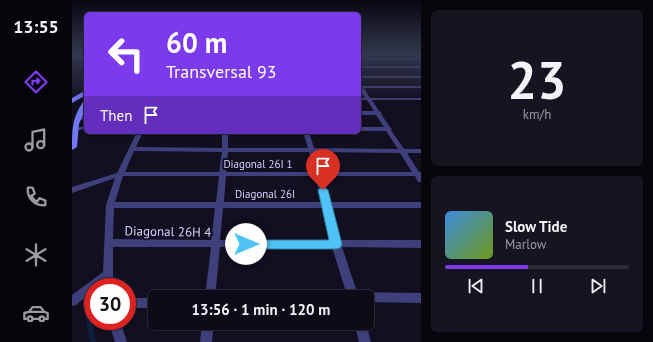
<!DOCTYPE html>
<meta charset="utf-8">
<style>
:root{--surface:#0d0b18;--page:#161421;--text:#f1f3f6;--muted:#9a9ba2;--line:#2d2b37;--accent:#7c3aed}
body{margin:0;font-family:"PT Sans",sans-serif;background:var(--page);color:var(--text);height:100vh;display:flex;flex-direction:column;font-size:15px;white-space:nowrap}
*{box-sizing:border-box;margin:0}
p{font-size:13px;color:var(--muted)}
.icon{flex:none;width:22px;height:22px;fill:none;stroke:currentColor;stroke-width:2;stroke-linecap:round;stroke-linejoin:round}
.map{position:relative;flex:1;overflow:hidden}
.panel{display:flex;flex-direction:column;gap:10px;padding:10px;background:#07060d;width:232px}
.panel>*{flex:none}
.banner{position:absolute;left:12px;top:12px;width:277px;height:122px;border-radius:6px;box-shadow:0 1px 3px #0004,0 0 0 1px var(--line);background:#7c3aed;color:#fff;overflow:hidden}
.speed{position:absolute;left:12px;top:278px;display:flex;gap:8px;font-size:20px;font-weight:700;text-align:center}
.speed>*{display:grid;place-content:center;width:52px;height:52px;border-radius:50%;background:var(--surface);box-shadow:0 1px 3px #0004,0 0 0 1px var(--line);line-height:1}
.speed .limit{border:6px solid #d22;background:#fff;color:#111}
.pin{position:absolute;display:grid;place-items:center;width:34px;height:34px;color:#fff;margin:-41px -17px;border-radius:50% 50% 50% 0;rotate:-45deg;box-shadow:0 0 4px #0007}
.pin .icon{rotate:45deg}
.me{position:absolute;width:44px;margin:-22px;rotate:90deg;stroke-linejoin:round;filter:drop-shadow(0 0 3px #0008)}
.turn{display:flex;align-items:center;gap:14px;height:84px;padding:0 16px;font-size:18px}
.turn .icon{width:52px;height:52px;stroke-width:2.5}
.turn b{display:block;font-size:28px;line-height:34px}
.then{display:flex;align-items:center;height:38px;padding:0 16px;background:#0003;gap:8px;font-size:15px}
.panel .card{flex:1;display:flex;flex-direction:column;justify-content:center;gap:6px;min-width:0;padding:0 14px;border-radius:6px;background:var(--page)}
.panel .dial{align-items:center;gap:0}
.dial b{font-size:52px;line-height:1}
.song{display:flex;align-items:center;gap:12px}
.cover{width:48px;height:48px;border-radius:6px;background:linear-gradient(135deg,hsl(210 70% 55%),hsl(80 70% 35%))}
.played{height:4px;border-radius:2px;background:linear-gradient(90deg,var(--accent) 45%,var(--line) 45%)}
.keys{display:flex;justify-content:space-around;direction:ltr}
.trip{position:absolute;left:76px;top:290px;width:226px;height:40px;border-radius:6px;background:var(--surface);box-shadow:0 1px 3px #0004,0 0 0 1px var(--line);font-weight:700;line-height:40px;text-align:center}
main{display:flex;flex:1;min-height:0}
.tabs{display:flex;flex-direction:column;width:72px;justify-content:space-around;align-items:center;background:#05040a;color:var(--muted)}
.tabs .icon{width:28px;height:28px}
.tabs .active{color:var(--accent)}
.tabs b{font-size:18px;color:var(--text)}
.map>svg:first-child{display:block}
.water{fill:#0e203a}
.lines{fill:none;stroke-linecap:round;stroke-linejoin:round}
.lane-far1{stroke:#3e3f7b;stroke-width:2}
.lane{stroke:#3e3f7b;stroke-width:2.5}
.street{fill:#3e3f7b;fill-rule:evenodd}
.secondary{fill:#7276f2;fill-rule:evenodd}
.route{fill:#4fc3f7;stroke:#337fa1}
.labels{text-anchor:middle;stroke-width:4;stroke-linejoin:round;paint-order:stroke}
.street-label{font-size:11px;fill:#d5d2fb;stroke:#110f20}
.near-street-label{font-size:13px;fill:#d5d2fb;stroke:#110f20}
</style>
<main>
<nav class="tabs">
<b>13:55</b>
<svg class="icon active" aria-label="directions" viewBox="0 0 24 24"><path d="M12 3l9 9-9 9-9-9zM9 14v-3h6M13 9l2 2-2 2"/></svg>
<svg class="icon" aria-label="music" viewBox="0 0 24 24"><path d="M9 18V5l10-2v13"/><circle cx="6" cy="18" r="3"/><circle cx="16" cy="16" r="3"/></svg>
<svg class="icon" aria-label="phone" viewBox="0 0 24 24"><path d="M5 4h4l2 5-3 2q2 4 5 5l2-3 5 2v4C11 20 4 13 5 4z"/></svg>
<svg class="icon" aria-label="climate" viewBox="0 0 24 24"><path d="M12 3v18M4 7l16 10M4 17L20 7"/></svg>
<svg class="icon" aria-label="car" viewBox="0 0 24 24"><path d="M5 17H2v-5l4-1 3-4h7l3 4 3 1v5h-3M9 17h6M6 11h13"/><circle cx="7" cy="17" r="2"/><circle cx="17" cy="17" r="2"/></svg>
</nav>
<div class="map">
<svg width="349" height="342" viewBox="0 0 349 342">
<rect width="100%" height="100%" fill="#110f20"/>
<path class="water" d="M15,295l9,47h-6l-8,-45z"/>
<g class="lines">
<path class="lane-far1" d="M10,65l4,-2"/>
<g class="lane">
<path d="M5,119l9,-1"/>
<path d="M3,130l11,-3"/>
</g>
<g class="street">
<rect x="0" y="56" width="14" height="2"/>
<rect x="287" y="58" width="62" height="2"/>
<rect x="287" y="66" width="62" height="2"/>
<rect x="287" y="76" width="62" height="2"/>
<path d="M287,84l3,2h59v2h-57l6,10h51v2h-49l7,11 3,2 -1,1 9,13 2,2 -1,1 13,19h17v4h-14l12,19h2v10h-3l-3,-6h-93l8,26h91v6h-89l8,32h81v8l-79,-1 15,45 64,1v10l-54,-1v-5h-32l1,-3 4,-2h6l-14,-45h-112l-5,50h-10l6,-50h-98v40h-10v-3l-4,3h-6v4l-17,14 -4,1v-11l31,-23 3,-67 9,-27 -43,15v-6l45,-14 20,-41h6l-7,15 86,1v-16h6v16h80l-5,-16h6l5,16 84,1 -12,-18h-27v-4h25l-8,-12h-17v-4h15l-7,-11h-8v-2h6l-6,-9zM62,151l88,1 -3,20h-94zM156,152h81l5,20h-88zM243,152l85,1 12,19h-91zM51,176h96l-3,26h-101zM154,176h89l7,26h-98zM42,208h101l-4,32 -98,-1zM151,208h101l7,32h-111z"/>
<rect x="55" y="298" width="28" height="10"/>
<path d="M36,321h12l7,21h-12z"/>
<path d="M130,323h12l-2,19h-12z"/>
<path d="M282,323h12l5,19h-12z"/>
</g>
<g class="secondary">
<path d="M14,90v5l-14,8v-5z"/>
<path d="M11,102h3v6l-7,16 -2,23 -5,3c0,-20 0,-32 11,-48z"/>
</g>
</g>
<linearGradient id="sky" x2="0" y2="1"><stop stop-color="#090812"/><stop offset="0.53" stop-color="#32374e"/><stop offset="1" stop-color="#32374e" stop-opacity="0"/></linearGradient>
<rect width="349" height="102" fill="url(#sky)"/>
<path class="route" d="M251,187l5,3 14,54 -2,4 -4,1h-90l-4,-1 -2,-4 2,-3 4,-1h83l-11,-50z"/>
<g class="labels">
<g class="street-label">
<text x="186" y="168">Diagonal 26I 1</text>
<text x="193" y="198">Diagonal 26I</text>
</g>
<g class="near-street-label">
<text transform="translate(96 231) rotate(1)" y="5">Diagonal 26H 4</text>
</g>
</g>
</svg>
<div class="speed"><div class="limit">30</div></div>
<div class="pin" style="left:251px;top:190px;background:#d93025"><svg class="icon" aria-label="arrive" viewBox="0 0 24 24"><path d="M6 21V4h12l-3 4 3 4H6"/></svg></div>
<svg class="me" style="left:174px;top:244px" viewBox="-20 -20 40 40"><circle r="19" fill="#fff"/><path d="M0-13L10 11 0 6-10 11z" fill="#4fc3f7"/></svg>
<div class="trip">13:56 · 1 min · 120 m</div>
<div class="banner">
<div class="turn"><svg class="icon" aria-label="left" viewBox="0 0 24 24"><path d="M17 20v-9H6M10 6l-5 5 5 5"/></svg><div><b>60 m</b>Transversal 93</div></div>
<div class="then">Then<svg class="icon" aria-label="arrive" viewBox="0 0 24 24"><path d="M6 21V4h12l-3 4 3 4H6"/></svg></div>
</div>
</div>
<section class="panel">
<div class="card dial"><b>23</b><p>km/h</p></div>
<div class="card">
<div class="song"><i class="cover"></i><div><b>Slow Tide</b><p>Marlow</p></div></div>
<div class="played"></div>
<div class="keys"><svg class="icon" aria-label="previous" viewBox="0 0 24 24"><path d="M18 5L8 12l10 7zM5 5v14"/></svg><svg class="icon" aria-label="pause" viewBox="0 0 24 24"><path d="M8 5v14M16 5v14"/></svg><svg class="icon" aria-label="next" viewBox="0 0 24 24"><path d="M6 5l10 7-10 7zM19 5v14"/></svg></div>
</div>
</section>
</main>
